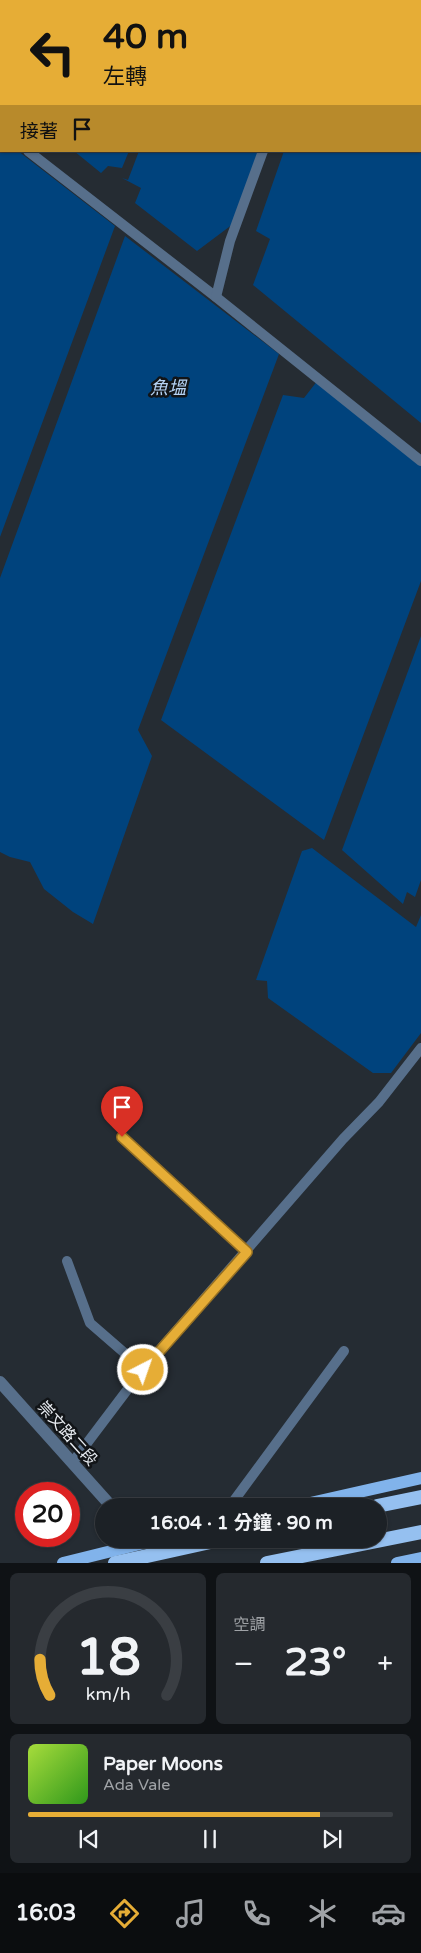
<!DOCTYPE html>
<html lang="zh-TW">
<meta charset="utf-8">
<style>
:root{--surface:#1c2126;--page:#25292e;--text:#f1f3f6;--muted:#a0a3a7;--line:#3a3e43;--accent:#e6ad36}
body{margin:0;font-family:"Varela Round","Noto Sans TC",sans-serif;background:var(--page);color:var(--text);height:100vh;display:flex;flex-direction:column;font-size:19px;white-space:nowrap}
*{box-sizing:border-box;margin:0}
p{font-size:16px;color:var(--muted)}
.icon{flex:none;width:28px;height:28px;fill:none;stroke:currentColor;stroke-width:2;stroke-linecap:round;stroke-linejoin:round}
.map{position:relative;height:1563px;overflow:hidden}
.details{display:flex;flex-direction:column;gap:10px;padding:10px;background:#0f1215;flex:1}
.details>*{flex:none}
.hud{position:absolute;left:0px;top:0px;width:421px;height:152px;box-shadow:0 1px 4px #0004,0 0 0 1px var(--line);background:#e6ad36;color:#111;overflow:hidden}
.speed{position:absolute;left:15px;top:1482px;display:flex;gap:10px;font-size:25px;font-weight:700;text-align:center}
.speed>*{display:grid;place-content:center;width:65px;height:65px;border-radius:50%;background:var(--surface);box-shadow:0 1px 4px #0004,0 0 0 1px var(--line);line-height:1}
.speed .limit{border:8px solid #d22;background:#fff;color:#111}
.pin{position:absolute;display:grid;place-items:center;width:42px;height:42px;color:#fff;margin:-51px -21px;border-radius:50% 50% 50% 0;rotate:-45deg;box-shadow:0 0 5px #0007}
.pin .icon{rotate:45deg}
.me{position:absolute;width:55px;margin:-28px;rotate:41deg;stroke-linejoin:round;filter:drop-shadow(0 0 4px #0008)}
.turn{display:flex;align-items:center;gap:18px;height:105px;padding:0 20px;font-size:22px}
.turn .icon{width:65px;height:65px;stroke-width:2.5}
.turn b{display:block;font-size:35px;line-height:42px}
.then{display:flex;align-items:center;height:48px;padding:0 20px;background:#0003;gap:10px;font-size:19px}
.big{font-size:38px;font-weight:700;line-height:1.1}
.details .card{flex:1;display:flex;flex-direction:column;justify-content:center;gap:8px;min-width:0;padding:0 18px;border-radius:8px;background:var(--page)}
.details .dial{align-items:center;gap:0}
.dial svg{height:130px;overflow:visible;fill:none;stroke:var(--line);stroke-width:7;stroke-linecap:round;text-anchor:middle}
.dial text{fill:var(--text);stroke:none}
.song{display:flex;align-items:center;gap:15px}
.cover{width:60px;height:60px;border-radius:8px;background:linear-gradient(135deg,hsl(80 70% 55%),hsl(110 70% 35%))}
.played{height:5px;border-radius:2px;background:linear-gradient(90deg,var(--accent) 80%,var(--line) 80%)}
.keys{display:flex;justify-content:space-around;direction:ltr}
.heat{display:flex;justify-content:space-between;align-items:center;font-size:28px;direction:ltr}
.details .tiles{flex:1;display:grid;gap:10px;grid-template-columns:1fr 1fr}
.card:last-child{grid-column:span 2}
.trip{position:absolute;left:95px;top:1498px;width:292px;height:50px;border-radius:25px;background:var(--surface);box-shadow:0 1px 4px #0004,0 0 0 1px var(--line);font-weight:700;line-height:50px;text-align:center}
.menu{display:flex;height:80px;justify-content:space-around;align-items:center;background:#0b0d0f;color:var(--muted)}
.menu .icon{width:35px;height:35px}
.menu .current{color:var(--accent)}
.menu b{font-size:22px;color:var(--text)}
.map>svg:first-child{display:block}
.water{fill:#00437d}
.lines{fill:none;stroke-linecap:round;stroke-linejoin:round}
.service{stroke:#576f8b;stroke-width:10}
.tertiary{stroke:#576f8b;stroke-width:12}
.primary{stroke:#81b3eb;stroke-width:12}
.trunk{stroke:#95c0f0;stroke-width:14}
.trunk-bridge{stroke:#95c0f0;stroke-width:14}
.route-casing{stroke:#967023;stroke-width:12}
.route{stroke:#e6ad36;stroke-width:9}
.labels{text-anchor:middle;stroke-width:5;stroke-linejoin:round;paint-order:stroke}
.street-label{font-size:16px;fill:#e9edf2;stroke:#111417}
.water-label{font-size:18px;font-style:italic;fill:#b5d3f5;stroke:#111417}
</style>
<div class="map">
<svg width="421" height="1563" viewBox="0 0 421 1563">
<rect width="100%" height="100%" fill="#252c33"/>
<g class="water">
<path d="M0,0h59l-58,1v85z"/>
<path d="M69,0h116l-116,1z"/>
<path d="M197,0h131l-132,1z"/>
<path d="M338,0h81l2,2v421l-168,-138 17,-46 -14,-8 28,-80h136v-150z"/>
<path d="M0,137l1,14h17l97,75 -115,311z"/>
<path d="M74,151h55l-7,17 -14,-2 -7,7z"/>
<path d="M139,151h125l-31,73 -36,27 -62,-48 6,-15 -19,-10 6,2z"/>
<path d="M125,236l154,118 -141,376 14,26 -59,168 -20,-12 -29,-23 -14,-27 -20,-5 -10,-5v-274z"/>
<path d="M318,380l103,82v119l-97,259 -163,-120 122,-325 21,3z"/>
<path d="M421,636v244l-6,17 -8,-5 -4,12 -61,-54z"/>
<path d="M312,848l104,79 5,-12v118l-30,40h-18l-105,-75 -1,-17 -11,-1 46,-129z"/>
</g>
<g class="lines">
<g class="service">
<path d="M318,1l1,-1"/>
<path d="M0,130l1,1"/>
<path d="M28,151l188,146 205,164"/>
<path d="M216,297l14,-56 33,-90"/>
<path d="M122,1137l125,115"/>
<path d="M67,1261l23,62 53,46"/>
<path d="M72,1463l71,-94 200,-230 36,-37 42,-54"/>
<path d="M230,1506l114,-155"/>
</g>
<path class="tertiary" d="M0,1382l111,124"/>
<g class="primary">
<path d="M297,1506l124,-28"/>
<path d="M63,1563l97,-24"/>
<path d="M397,1563l24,-5"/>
</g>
<g class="trunk">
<path d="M377,1506l44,-9"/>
<path d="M267,1563l154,-31"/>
</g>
<path class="trunk-bridge" d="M115,1563l109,-24"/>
</g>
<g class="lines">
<g class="route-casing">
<path id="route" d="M122,1137l125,115 -104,118"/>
</g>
<use href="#route" class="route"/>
</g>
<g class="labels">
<g class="street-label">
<text transform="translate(68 1433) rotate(48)" y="6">崇文路二段</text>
</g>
<g class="water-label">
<text x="168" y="394">魚塭</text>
</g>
</g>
</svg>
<div class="speed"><div class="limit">20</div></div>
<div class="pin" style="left:122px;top:1137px;background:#d93025"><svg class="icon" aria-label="arrive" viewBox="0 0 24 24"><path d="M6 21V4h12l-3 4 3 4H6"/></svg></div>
<svg class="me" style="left:143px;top:1370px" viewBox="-20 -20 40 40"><circle r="17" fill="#e6ad36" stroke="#fff" stroke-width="3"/><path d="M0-11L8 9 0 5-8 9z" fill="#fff"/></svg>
<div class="trip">16:04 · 1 分鐘 · 90 m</div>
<div class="hud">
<div class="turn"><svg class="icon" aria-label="left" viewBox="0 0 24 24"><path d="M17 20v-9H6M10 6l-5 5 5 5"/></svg><div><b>40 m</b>左轉</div></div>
<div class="then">接著<svg class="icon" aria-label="arrive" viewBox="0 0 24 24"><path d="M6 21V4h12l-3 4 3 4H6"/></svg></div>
</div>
</div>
<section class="details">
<div class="tiles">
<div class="card dial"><svg viewBox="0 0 100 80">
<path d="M14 69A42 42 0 1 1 86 69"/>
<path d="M14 69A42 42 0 0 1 8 47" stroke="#e6ad36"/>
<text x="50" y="56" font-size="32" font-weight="700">18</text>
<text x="50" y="72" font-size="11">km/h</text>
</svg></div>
<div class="card"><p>空調</p>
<div class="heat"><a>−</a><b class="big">23°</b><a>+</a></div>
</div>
<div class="card">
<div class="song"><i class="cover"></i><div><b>Paper Moons</b><p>Ada Vale</p></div></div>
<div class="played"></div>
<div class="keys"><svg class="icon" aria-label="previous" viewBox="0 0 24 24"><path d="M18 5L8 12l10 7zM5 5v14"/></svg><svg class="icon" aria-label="pause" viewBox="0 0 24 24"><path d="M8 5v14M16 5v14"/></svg><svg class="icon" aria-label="next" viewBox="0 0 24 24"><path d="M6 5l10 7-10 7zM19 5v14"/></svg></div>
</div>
</div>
</section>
<nav class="menu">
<b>16:03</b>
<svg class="icon current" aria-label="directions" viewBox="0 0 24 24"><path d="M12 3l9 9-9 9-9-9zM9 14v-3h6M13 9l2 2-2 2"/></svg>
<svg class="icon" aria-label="music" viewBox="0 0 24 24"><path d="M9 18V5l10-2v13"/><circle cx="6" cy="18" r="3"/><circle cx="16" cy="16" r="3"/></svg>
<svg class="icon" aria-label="phone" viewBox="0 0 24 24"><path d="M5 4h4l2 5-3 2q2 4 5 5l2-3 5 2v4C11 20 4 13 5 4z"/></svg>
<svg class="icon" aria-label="climate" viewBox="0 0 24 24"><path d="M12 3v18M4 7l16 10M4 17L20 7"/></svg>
<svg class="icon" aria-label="car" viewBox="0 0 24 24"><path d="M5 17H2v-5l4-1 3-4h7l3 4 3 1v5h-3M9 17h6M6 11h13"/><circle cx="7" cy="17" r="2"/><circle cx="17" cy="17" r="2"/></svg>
</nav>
